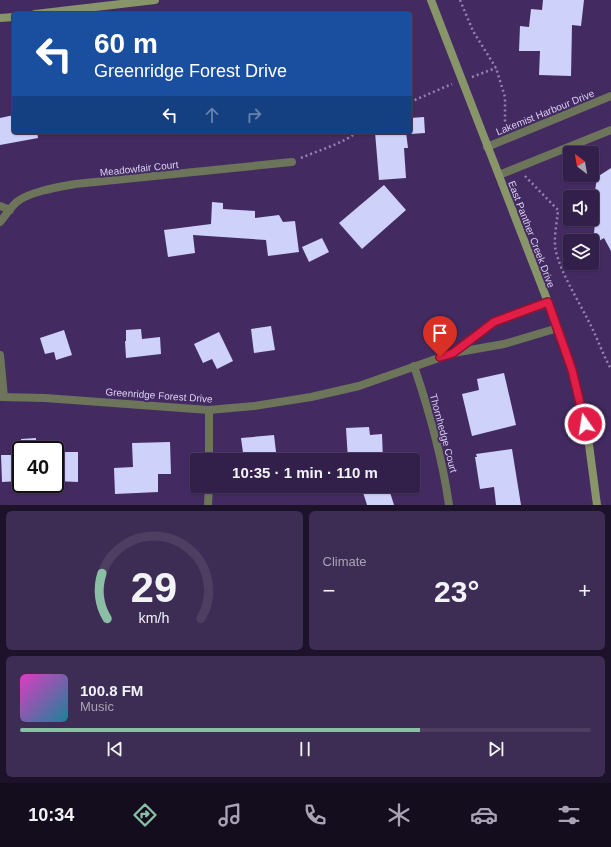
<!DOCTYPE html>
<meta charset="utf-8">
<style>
:root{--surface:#32204a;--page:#3d2d54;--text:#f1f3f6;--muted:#a8a3b5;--line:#4d3e62;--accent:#8abfa5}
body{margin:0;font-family:Arial,sans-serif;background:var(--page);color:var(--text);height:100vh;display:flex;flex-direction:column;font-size:15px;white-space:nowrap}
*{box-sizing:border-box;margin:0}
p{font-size:13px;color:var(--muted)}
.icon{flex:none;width:22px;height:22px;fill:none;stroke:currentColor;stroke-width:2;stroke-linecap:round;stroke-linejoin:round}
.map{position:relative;height:505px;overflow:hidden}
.drawer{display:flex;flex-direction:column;gap:6px;padding:6px;background:#1c1229;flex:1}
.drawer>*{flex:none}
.guide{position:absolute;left:12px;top:12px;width:400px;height:122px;border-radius:4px;box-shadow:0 1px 3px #0004,0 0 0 1px var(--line);background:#1a4fa0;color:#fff;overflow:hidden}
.needle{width:26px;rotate:329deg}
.buttons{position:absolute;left:563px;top:146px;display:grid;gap:8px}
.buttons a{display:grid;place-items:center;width:36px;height:36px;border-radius:4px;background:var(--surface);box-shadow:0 1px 3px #0004,0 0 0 1px var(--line);font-size:20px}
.speed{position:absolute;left:12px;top:441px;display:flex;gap:8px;font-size:20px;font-weight:700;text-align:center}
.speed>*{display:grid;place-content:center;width:52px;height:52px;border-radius:50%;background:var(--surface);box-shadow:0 1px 3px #0004,0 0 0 1px var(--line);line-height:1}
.speed .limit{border:2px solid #111;border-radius:6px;background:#fff;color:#111}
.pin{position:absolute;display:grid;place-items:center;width:34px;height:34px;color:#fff;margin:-41px -17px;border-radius:50% 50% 50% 0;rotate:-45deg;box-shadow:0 0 4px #0007}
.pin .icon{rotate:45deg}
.me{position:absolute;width:44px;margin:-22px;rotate:347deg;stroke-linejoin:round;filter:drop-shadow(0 0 3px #0008)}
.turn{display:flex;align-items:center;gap:14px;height:84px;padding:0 16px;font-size:18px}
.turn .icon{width:52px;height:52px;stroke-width:2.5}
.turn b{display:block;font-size:28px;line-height:34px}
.lanes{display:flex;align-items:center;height:38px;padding:0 16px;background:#0003;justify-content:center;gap:20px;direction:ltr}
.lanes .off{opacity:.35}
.big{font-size:30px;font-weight:700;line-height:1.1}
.drawer .card{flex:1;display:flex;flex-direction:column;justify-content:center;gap:6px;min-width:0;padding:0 14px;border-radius:6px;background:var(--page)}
.drawer .dial{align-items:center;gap:0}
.dial svg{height:104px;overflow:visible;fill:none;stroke:var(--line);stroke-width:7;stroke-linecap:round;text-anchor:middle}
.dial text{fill:var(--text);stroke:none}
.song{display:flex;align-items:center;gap:12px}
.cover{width:48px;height:48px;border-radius:6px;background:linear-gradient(135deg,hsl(310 70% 55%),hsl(190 70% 35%))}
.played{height:4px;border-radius:2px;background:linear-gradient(90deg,var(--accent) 70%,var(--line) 70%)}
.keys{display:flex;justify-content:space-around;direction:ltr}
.heat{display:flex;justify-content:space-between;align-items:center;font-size:22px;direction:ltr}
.drawer .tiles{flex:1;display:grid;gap:6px;grid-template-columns:1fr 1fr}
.card:last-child{grid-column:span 2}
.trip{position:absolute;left:190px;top:453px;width:230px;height:40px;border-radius:4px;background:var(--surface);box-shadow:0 1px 3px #0004,0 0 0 1px var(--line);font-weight:700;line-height:40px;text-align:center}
.tab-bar{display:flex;height:64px;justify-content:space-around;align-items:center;background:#140d1e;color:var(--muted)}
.tab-bar .icon{width:28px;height:28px}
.tab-bar .selected{color:var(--accent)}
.tab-bar b{font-size:18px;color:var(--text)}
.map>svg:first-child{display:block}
.building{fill:#ced1fa}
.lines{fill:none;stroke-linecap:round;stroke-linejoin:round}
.path{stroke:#9583af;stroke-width:2.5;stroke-dasharray:2 3;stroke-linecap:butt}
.street{stroke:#6c7559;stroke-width:8}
.secondary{stroke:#889569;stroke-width:8}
.route-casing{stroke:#92132f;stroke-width:10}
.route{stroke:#e11d48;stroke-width:7}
.labels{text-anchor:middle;stroke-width:4;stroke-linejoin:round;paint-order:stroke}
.street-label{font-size:10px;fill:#ddd1f3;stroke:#432b62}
</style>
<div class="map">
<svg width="611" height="505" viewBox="0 0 611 505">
<rect width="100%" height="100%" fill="#432b62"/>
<g class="building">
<path d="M543,0h41l-3,26 -9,-1 -1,51 -32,-1 1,-24h-21l1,-25 9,1 2,-18 11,1z"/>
<path d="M14,115v17h23l1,6 -38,7v-27z"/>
<path d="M424,117l1,16 -15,1v-16z"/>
<path d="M375,132h31l2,16h-4l2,30 -27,2z"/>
<path d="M611,168v83l-7,-13 -5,3 -5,-7 3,-40 -2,-3 2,-14z"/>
<path d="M384,185l22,25 -44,39 -23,-26z"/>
<path d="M212,202l11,1v6l32,2v7l24,-3 4,7 12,-1 4,31 -31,4 -2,-16 -73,-5 2,18 -27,4 -4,-27 47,-6z"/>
<path d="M322,238l7,14 -20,10 -7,-15z"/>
<path d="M271,326l4,24 -21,3 -3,-24z"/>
<path d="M141,329l1,10 18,-2 1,17 -35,4 -1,-17h1v-11z"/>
<path d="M64,330l8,25 -16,5 -2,-8 -9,2 -5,-16z"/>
<path d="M219,332l14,29 -16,8 -5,-10 -9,4 -9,-19z"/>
<path d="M504,373l12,52 -44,11 -10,-42 17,-4 -2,-11z"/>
<path d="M369,427l1,8 12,-1 1,26h-35l-2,-32z"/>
<path d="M274,435l3,25h-33l-3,-22z"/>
<path d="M36,438v12h-15v-11z"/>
<path d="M170,442l1,32h-13v18l-43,2 -1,-26 19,-1 -1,-24z"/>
<path d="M512,449l9,56h-25l-2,-18 -14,2 -5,-32h2l-1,-3z"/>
<path d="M55,452h23v30l-23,-1z"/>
<path d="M1,455h20v26l-19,1z"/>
<path d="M361,486h27l6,19h-27z"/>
</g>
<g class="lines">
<g class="path">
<path d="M460,0l13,31 23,37 9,29v32"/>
<path d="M472,77l24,-9"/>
<path d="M410,102l42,-18"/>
<path d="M301,158c18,-8 41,-14 56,-26"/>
<path d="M525,176l33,34c-1,13 -5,29 -2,42 6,23 22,48 33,70 8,15 13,31 22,47"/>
</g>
<g class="street">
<path d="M487,147l124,-51"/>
<path d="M499,175l112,-45"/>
<path d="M0,206l10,4"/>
<path d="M0,222c6,-7 11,-16 18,-21 14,-10 41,-14 57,-17l217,-22"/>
<path d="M456,351l39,-29 53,-19"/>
<path d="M0,355l4,42"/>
<path d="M414,366c16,47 28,90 35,139"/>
<path d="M0,397l45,1 164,12 45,-4 57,-9 48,-11 94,-33 51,-9 54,-16"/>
<path d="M209,410v50"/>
<path d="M208,505l1,-19"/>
</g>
<g class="secondary">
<path d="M431,0l127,328 14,42 16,67 9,68"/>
<path d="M35,14l120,-14"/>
<path d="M0,18l14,-1"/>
</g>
</g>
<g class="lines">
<g class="route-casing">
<path id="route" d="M440,357l13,-4 41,-31 54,-20 24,68 13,54"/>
</g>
<use href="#route" class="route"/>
</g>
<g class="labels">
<g class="street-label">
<text transform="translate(545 112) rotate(-22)" y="4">Lakemist Harbour Drive</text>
<text transform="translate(139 168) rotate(-6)" y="4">Meadowfair Court</text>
<text transform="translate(532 234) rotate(69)" y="4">East Panther Creek Drive</text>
<text transform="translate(159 395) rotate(4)" y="4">Greenridge Forest Drive</text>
<text transform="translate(444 433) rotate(75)" y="4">Thornhedge Court</text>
</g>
</g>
</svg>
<div class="buttons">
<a><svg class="needle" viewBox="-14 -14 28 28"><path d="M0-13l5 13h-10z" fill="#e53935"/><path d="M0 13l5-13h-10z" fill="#a8a3b5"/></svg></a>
<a><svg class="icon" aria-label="sound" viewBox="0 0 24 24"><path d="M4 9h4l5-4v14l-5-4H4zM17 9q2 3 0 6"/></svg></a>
<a><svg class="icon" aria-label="layers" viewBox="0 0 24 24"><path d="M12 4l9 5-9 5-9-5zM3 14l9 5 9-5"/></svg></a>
</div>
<div class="speed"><div class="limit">40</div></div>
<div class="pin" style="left:440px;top:357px;background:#d93025"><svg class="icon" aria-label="arrive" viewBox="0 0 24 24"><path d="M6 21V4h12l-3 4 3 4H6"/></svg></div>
<svg class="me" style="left:585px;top:424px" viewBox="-20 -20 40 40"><circle r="17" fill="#e11d48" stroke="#fff" stroke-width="3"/><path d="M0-11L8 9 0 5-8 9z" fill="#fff"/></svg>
<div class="trip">10:35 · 1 min · 110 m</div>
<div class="guide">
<div class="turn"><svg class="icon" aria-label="left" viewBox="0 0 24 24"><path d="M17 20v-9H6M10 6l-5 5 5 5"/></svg><div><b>60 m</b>Greenridge Forest Drive</div></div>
<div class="lanes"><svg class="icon" aria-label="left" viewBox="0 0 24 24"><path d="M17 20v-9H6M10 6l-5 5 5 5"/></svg><svg class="icon off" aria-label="ahead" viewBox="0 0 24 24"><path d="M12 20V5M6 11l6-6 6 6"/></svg><svg class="icon off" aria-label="right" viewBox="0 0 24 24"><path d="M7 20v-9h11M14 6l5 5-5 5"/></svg></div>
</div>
</div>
<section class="drawer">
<div class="tiles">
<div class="card dial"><svg viewBox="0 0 100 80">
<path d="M14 69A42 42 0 1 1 86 69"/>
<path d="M14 69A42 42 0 0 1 10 34" stroke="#8abfa5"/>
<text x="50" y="56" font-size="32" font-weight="700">29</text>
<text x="50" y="72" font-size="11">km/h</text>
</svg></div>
<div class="card"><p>Climate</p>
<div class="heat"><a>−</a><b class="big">23°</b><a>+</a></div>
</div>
<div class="card">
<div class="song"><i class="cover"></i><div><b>100.8 FM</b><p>Music</p></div></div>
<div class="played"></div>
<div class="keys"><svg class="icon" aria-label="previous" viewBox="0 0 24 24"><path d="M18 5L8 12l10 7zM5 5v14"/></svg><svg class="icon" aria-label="pause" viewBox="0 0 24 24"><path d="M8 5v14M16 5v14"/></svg><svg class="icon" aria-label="next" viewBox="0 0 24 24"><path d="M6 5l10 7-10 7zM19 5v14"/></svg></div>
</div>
</div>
</section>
<nav class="tab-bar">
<b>10:34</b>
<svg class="icon selected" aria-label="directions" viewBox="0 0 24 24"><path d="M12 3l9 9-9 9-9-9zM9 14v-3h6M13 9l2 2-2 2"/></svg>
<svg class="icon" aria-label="music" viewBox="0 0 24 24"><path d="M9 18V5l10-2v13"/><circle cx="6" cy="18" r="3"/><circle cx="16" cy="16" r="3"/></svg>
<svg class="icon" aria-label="phone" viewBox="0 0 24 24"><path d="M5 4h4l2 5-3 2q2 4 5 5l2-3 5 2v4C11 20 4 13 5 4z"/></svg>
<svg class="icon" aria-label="climate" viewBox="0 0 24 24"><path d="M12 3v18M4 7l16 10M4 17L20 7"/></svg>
<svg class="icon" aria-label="car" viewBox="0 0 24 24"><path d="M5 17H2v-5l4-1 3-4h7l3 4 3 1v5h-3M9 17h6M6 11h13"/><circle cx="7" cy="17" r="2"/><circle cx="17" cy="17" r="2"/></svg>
<svg class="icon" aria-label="filters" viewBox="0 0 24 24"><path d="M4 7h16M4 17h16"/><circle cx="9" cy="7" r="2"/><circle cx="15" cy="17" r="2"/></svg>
</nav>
